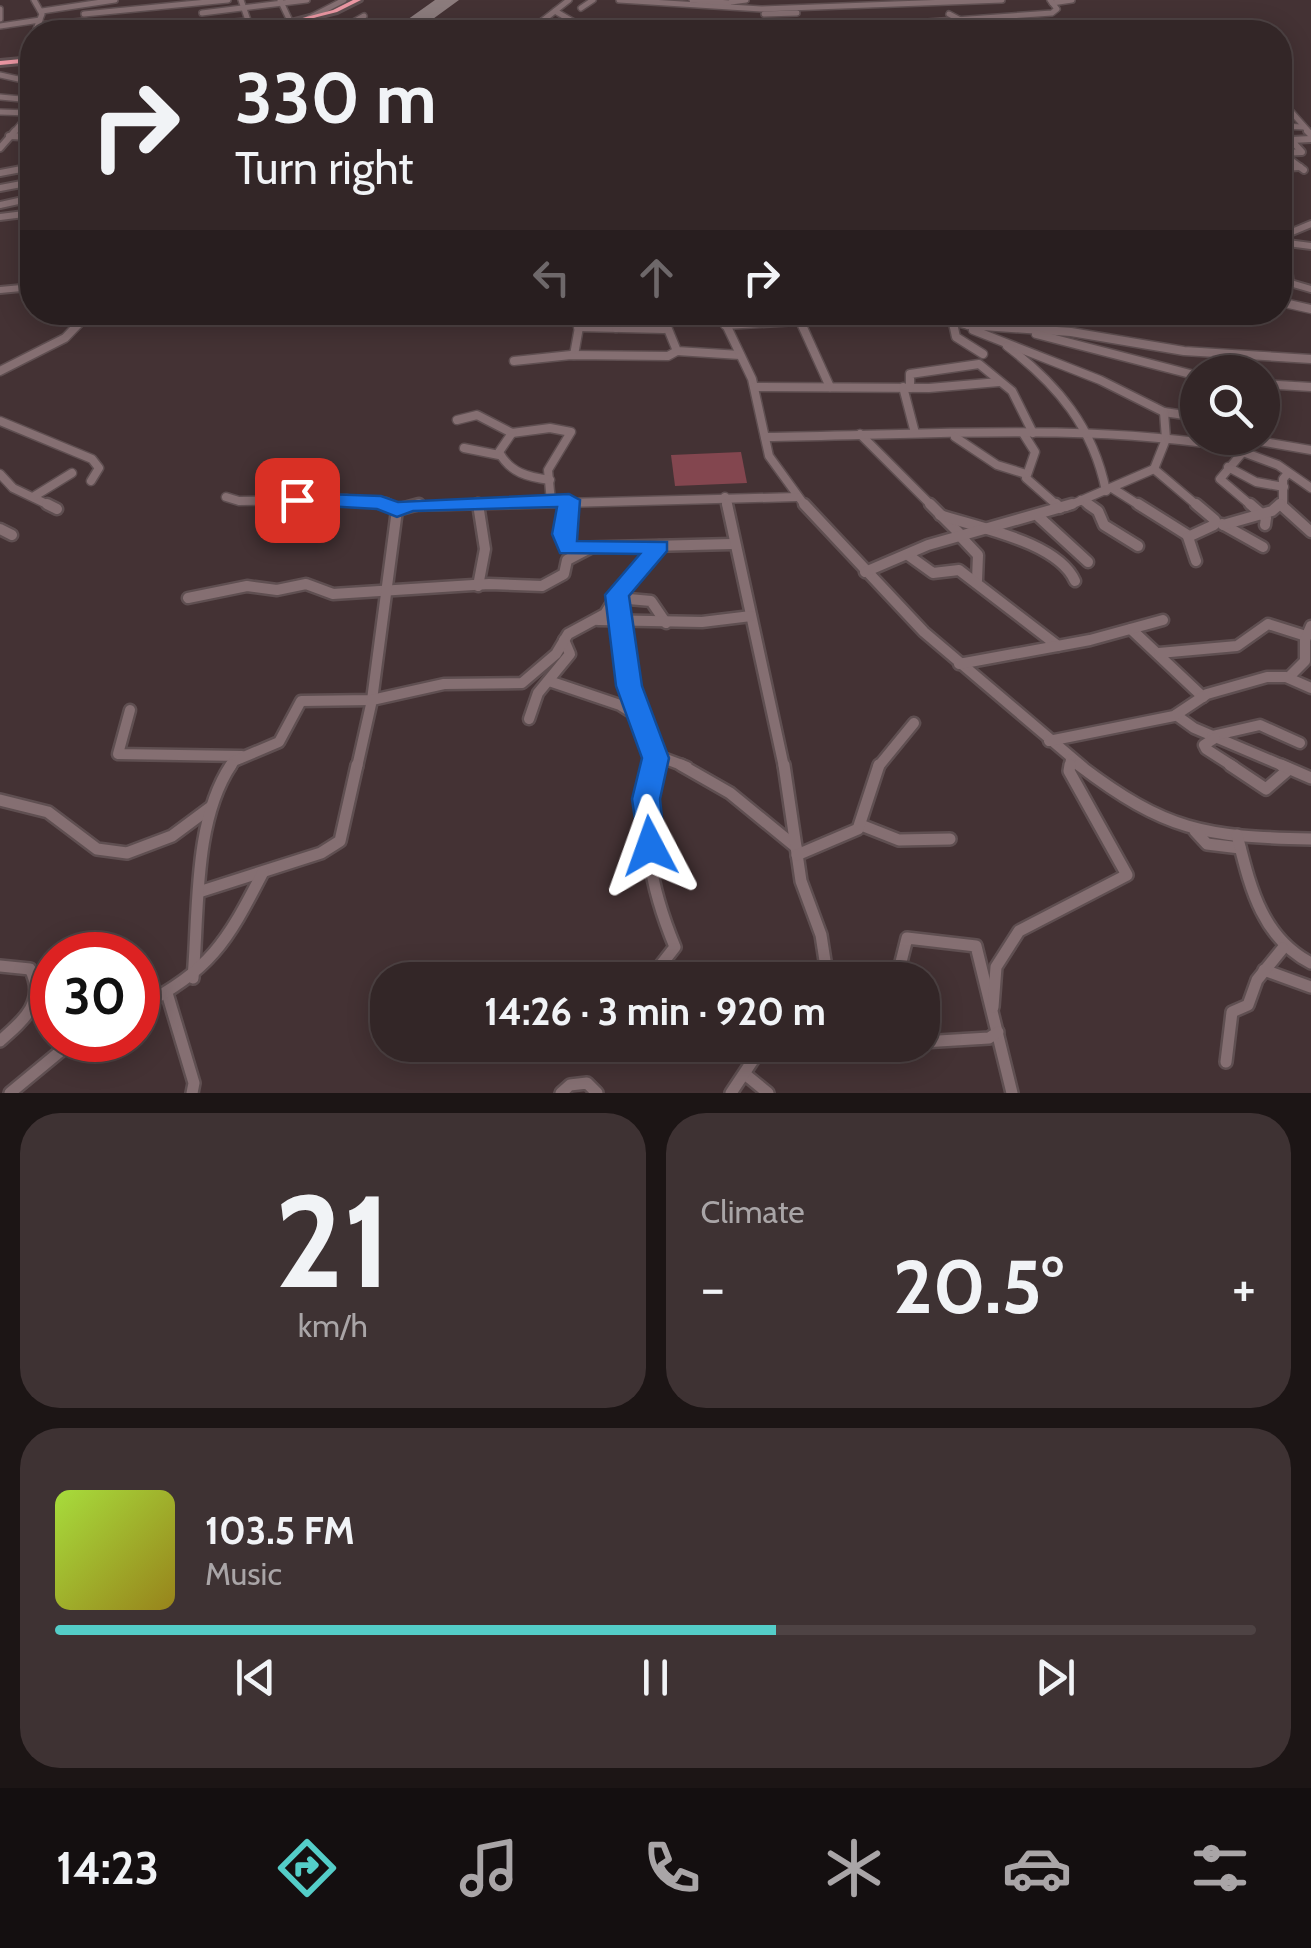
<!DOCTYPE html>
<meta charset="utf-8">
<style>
:root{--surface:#332627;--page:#3e3233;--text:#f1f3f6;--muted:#a9a5a7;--line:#4e4344;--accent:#54cdc8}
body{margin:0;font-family:Cabin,sans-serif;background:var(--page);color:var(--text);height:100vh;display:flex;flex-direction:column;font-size:38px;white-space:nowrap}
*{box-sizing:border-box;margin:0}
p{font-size:32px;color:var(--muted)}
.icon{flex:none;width:55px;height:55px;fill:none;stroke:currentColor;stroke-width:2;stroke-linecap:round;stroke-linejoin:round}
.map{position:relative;height:1093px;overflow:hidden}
.side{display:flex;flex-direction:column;gap:20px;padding:20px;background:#1c1515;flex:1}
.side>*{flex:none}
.guide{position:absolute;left:20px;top:20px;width:1272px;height:305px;border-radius:40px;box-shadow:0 5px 25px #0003,0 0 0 2px var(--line);background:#332627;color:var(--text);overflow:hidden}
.buttons{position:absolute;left:1180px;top:355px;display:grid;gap:20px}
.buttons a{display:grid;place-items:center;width:100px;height:100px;border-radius:50%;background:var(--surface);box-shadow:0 5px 25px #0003,0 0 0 2px var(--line);font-size:50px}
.speed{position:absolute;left:30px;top:932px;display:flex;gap:20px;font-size:50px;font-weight:700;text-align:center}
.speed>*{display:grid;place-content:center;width:130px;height:130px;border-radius:50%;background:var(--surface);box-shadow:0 5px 25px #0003,0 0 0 2px var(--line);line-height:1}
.speed .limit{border:15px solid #d22;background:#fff;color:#111}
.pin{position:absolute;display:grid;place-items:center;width:85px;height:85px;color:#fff;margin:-42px;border-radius:20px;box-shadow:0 5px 15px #0006}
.me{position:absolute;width:110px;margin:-55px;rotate:356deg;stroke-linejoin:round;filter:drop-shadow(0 0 8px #0008)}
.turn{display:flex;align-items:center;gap:35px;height:210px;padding:0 50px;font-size:45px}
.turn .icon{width:130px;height:130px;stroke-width:2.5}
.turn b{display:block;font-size:70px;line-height:85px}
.lanes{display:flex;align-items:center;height:95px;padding:0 50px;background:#0003;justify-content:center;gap:50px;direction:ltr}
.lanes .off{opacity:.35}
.big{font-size:75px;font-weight:700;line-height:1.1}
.side .tile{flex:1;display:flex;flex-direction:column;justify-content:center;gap:15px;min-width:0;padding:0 35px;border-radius:40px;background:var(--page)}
.side .dial{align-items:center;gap:0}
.dial b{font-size:130px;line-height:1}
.song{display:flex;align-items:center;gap:30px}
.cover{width:120px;height:120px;border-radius:15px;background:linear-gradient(135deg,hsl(80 70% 55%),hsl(50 70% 35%))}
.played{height:10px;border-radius:5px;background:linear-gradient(90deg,var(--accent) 60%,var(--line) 60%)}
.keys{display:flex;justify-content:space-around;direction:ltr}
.heat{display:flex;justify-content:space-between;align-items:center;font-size:55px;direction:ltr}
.side .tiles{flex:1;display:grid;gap:20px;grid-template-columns:1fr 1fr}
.tile:last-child{grid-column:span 2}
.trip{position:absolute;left:370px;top:962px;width:570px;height:100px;border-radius:40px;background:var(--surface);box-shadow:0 5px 25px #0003,0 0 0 2px var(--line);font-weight:700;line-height:100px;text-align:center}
.dock{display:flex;height:160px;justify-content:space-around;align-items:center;background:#140f10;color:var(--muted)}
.dock .icon{width:70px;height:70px}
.dock .current{color:var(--accent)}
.dock b{font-size:45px;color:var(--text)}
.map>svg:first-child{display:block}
.green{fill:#83464f}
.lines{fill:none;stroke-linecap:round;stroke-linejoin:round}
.runway{fill:#8c7c7d;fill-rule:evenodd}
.minor-far4-casing{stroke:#5f4f51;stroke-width:8}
.minor-far3-casing{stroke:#5f4f51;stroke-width:10}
.minor-far2-casing{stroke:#5f4f51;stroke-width:11}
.minor-far1-casing{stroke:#5f4f51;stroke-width:15}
.minor-casing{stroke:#5f4f51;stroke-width:16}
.highway-casing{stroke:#5f4f51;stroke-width:6}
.minor-far4{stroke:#856f72;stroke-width:5}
.minor-far3{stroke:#856f72;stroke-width:6}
.minor-far2{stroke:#856f72;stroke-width:8}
.minor-far1{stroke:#856f72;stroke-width:10}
.minor{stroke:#856f72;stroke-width:11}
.highway{fill:#eb97a3;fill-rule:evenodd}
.route{fill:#1a73e8;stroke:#114b97;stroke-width:2.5}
</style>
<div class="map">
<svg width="1311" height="1093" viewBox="0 0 1311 1093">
<rect width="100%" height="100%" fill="#443234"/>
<path class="green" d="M741,452l6,31 -72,3 -4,-31z"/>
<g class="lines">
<path class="runway" d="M435,0h24l-44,32h-25z"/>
<g class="minor-far4-casing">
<g id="minor-far4">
<path d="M34,0l8,14 -7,18"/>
<path d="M241,0l11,32"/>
<path d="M280,0l11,23 24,9"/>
<path d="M619,0l142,9 241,-9"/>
<path d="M692,0l37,3"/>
<path d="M731,2l15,-2"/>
<path d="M1052,3l20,-3"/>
<path d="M581,8l12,-8"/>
<path d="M0,9v10"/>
<path d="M42,11l73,-11"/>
<path d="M555,11l36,21"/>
<path d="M202,13l105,-13"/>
<path d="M84,14l144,-14"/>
<path d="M764,14l33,-1"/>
<path d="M949,14l34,18"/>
<path d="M307,19l37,-19"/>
<path d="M540,22l38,3"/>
<path d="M38,25l47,-4"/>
<path d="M0,26l40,-6"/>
<path d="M1010,26l9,6"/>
<path d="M1063,27l52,5"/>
<path d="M935,28l15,4"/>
<path d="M192,32l2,-7 54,-4"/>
<path d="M336,32l28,-16"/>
<path d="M528,32l41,-32"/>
<path d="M868,32l32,-8 152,-11 5,-4 -7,-9"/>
<path d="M27,60l5,-21"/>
<path d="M0,75l32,7"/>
<path d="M0,97l32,3"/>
<path d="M1280,99l30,34"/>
<path d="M0,112l30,1"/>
<path d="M1280,126l24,1"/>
<path d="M13,133l17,-20"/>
</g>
</g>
<g class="minor-far3-casing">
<g id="minor-far3">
<path d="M1307,131l4,4"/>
<path d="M9,136l23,1"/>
<path d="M0,148l15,-17"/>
<path d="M1280,153l22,-1 -11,-12 20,-1"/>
<path d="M1282,154l22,16"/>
<path d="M1280,168l20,-1"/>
<path d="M0,173l32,-6"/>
<path d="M0,188l32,-6"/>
<path d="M0,205l32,-7"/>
<path d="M0,217l32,-4"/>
<path d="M1280,237l31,-13"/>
<path d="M1280,242l7,13 3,28"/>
<path d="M1280,242l31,4"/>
<path d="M1280,280l31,9"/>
<path d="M0,290l32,-3"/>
</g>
</g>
<g class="minor-far2-casing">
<g id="minor-far2">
<path d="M1280,302l31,7"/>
<path d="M661,312l16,39 63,4"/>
<path d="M720,312l32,67 17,77 37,51"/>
<path d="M796,312l34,75"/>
<path d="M918,312l50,13 103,7 113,19 127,8"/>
<path d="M960,312l8,13"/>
<path d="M953,323l3,14 27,17"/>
<path d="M725,325l72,-4"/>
<path d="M578,327l86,2"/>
<path d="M616,328l3,-16"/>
<path d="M973,330l127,50 64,32 34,5"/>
<path d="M1036,334l162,42"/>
<path d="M1007,346c51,39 86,81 99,145"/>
<path d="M574,355l7,-39"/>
<path d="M514,361l57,-6 97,1 9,-5"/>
<path d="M0,371l65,-33 25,-26"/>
<path d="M1262,384l49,3"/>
<path d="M755,387l174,1 70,-6"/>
<path d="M903,387l12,46"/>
<path d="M910,388v-14l69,-10 33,27 21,42"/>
<path d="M457,420l20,-5 35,18 38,-5 21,4 -23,38 3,32"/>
<path d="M0,421l92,38 7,9 -8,13"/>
<path d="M512,433l-13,19c11,21 29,25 51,28"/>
<path d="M1023,433l12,19 -9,26 33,29"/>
<path d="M860,434l73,73"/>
<path d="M765,437c158,-2 322,-15 479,12"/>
<path d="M955,437l42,28 29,9"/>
<path d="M1241,438l70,12"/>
<path d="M1242,438l1,14 -23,27 33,28"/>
<path d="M464,448l35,7"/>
<path d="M1243,452l35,13 33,23"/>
<path d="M1228,467l28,15 28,5"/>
<path d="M1154,469l45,38"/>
<path d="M0,474l13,14 40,19"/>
<path d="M1112,488l30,19"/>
<path d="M33,497l39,-24"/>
<path d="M226,497l13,4 107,-2 45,8"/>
<path d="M725,497l2,10"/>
<path d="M1081,500l11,7"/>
<path d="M409,507l388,-10"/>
<path d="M568,507l1,-6"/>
<path d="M1066,507l88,-38 12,-30 -2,-27"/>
<path d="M1277,507l3,-3"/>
<path d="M1283,507v-28l5,-6"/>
</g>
</g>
<g class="minor-far1-casing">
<g id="minor-far1">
<path d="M47,504l10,5"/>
<path d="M386,504l11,6"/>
<path d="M568,504l-5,29 6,15 163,-4"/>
<path d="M727,504l57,263"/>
<path d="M804,504l120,128 159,135"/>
<path d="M930,504l34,34"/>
<path d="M1056,504l4,4"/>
<path d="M1088,504l10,7 6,14 34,21"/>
<path d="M1138,504l51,32"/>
<path d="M1250,504l16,14 -1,7"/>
<path d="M1280,504l31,28"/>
<path d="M940,515c39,13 118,27 135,66"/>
<path d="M1039,517l49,45"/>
<path d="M1222,524l41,23"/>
<path d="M1223,525l49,-14 8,-7"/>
<path d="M0,529l12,6"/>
<path d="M962,538l16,17 -1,25"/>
<path d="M908,555l25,18 26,-3 99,76"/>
<path d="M1196,561l-8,-24 26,-12 1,-5 -19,-16"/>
<path d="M865,572l63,-27 144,-41"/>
<path d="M478,586l7,-37 -7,-45"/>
<path d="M619,591l10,8 22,2 15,22"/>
<path d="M617,595l12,91 27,72 -2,9"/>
<path d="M188,598l59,-12 30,4 29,-6 27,10 156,-10 53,2 22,-12 3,-14 23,-12"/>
<path d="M598,620l104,2 49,-6"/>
<path d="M1131,629l72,68"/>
<path d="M1159,653l78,-7 31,-22 38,12"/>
<path d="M959,664l131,-24 73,-20"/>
<path d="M1289,677l16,-16v-21l6,-14"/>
<path d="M549,681l71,24 22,14"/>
<path d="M130,710l-12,44 124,2"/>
<path d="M1176,715l18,13 92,39"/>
<path d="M529,719l9,-26 32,-39 -6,-14"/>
<path d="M1212,736l48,-11 40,18"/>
<path d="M1215,738l-11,7 2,4 28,18"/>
<path d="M1049,741l125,-25 33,-22 60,-17h19l25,11"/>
<path d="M655,755l32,12"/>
<path d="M230,767l4,-6 45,-19 22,-41 71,-1 25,-190 22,-6"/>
<path d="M357,767l15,-67 72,-16 78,-1 34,-29 12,-20 37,-20 19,-30 35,-38"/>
<path d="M878,767l36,-44"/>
<path d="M1070,767l1,-8"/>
</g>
</g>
<g class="minor-casing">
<g id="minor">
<path d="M654,765c-15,65 -4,122 21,182l-18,23v10"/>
<path d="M681,765l49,28 66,54"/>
<path d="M784,765l17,116 20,54 7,45"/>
<path d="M1079,765c87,66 125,72 232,74"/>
<path d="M1230,765l36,24 23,-20"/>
<path d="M1281,765l30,13"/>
<path d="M0,800l48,12 49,37 30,4 45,-17 39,-29"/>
<path d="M861,825l38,15 51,-1"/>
<path d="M1195,831l12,13 33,4"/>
<path d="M1237,835c13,51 24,102 74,128"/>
<path d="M797,855l61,-26 21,-64"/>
<path d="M202,891l119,-38 19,-12 17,-76"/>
<path d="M901,962l6,-24 69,8 36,147"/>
<path d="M0,966l30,3c17,32 -7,52 -30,72"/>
<path d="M1264,970l47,17"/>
<path d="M193,978c6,-67 0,-156 38,-213"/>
<path d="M167,993l27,90 -2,10"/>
<path d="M993,1007l3,-40 23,-36 108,-56 -58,-104 1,-6"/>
<path d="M138,1008c73,-39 88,-64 125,-136"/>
<path d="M922,1042l67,-4 9,-6"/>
<path d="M1226,1062l6,-50 16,-7 9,-25 26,-32"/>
<path d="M746,1075l22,18"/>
<path d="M10,1093l64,-53"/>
<path d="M561,1093l9,-8 17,-2 10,10"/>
<path d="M731,1093l32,-48"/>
</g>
</g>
<g class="highway-casing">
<g id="highway">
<path d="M353,0h8l-24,12 -79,20h-9l84,-22z"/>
<path d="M32,58v4l-32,3v-4z"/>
</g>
</g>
<use href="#minor-far4" class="minor-far4"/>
<use href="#minor-far3" class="minor-far3"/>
<use href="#minor-far2" class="minor-far2"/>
<use href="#minor-far1" class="minor-far1"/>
<use href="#minor" class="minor"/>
<use href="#highway" class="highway"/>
</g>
<path class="route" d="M297,493l84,3 17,6 171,-8 11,6 -3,41 90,1v9l-38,45 13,90 27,72 -9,41 5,47 -5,8h-20l-8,-55 10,-41 -26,-72 -11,-91 35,-41 -80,-1 -8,-19 5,-27 -144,4 -16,6 -20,-8 -87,-5v-9z"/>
</svg>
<div class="buttons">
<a><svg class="icon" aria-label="search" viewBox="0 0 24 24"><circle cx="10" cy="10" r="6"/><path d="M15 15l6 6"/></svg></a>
</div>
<div class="speed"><div class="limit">30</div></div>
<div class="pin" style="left:297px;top:500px;background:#d93025"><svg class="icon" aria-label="arrive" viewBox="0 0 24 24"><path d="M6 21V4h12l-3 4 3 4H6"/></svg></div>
<svg class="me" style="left:650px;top:846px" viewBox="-20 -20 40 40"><path d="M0-17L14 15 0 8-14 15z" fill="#1a73e8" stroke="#fff" stroke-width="4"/></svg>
<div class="trip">14:26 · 3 min · 920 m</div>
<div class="guide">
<div class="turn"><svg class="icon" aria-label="right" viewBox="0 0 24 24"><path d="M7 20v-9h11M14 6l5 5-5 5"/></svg><div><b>330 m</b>Turn right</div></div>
<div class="lanes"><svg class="icon off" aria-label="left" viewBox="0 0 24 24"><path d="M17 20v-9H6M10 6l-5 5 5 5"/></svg><svg class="icon off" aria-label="ahead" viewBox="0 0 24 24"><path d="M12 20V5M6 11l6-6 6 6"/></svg><svg class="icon" aria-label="right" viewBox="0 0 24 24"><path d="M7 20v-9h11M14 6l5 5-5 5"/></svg></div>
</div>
</div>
<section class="side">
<div class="tiles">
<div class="tile dial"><b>21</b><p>km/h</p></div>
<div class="tile"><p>Climate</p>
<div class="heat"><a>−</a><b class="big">20.5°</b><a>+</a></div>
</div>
<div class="tile">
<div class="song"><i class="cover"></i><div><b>103.5 FM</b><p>Music</p></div></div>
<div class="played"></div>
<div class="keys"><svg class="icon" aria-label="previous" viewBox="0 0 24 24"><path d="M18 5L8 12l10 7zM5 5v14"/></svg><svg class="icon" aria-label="pause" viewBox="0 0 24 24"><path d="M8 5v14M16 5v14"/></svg><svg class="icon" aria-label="next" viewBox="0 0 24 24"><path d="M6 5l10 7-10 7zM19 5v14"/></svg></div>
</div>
</div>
</section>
<nav class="dock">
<b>14:23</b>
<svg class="icon current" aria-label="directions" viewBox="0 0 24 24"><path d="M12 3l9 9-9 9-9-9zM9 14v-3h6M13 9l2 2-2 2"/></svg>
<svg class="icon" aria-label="music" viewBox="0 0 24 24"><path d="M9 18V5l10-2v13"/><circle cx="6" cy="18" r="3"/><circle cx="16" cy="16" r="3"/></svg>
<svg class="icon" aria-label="phone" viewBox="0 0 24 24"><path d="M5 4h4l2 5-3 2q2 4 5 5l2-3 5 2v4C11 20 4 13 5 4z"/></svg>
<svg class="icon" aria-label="climate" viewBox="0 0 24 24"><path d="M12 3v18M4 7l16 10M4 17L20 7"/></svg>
<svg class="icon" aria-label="car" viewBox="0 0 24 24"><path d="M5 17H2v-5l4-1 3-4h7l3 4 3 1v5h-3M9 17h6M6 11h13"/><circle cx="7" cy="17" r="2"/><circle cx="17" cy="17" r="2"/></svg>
<svg class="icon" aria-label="filters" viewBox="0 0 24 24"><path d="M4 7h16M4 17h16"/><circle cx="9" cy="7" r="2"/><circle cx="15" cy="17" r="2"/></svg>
</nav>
